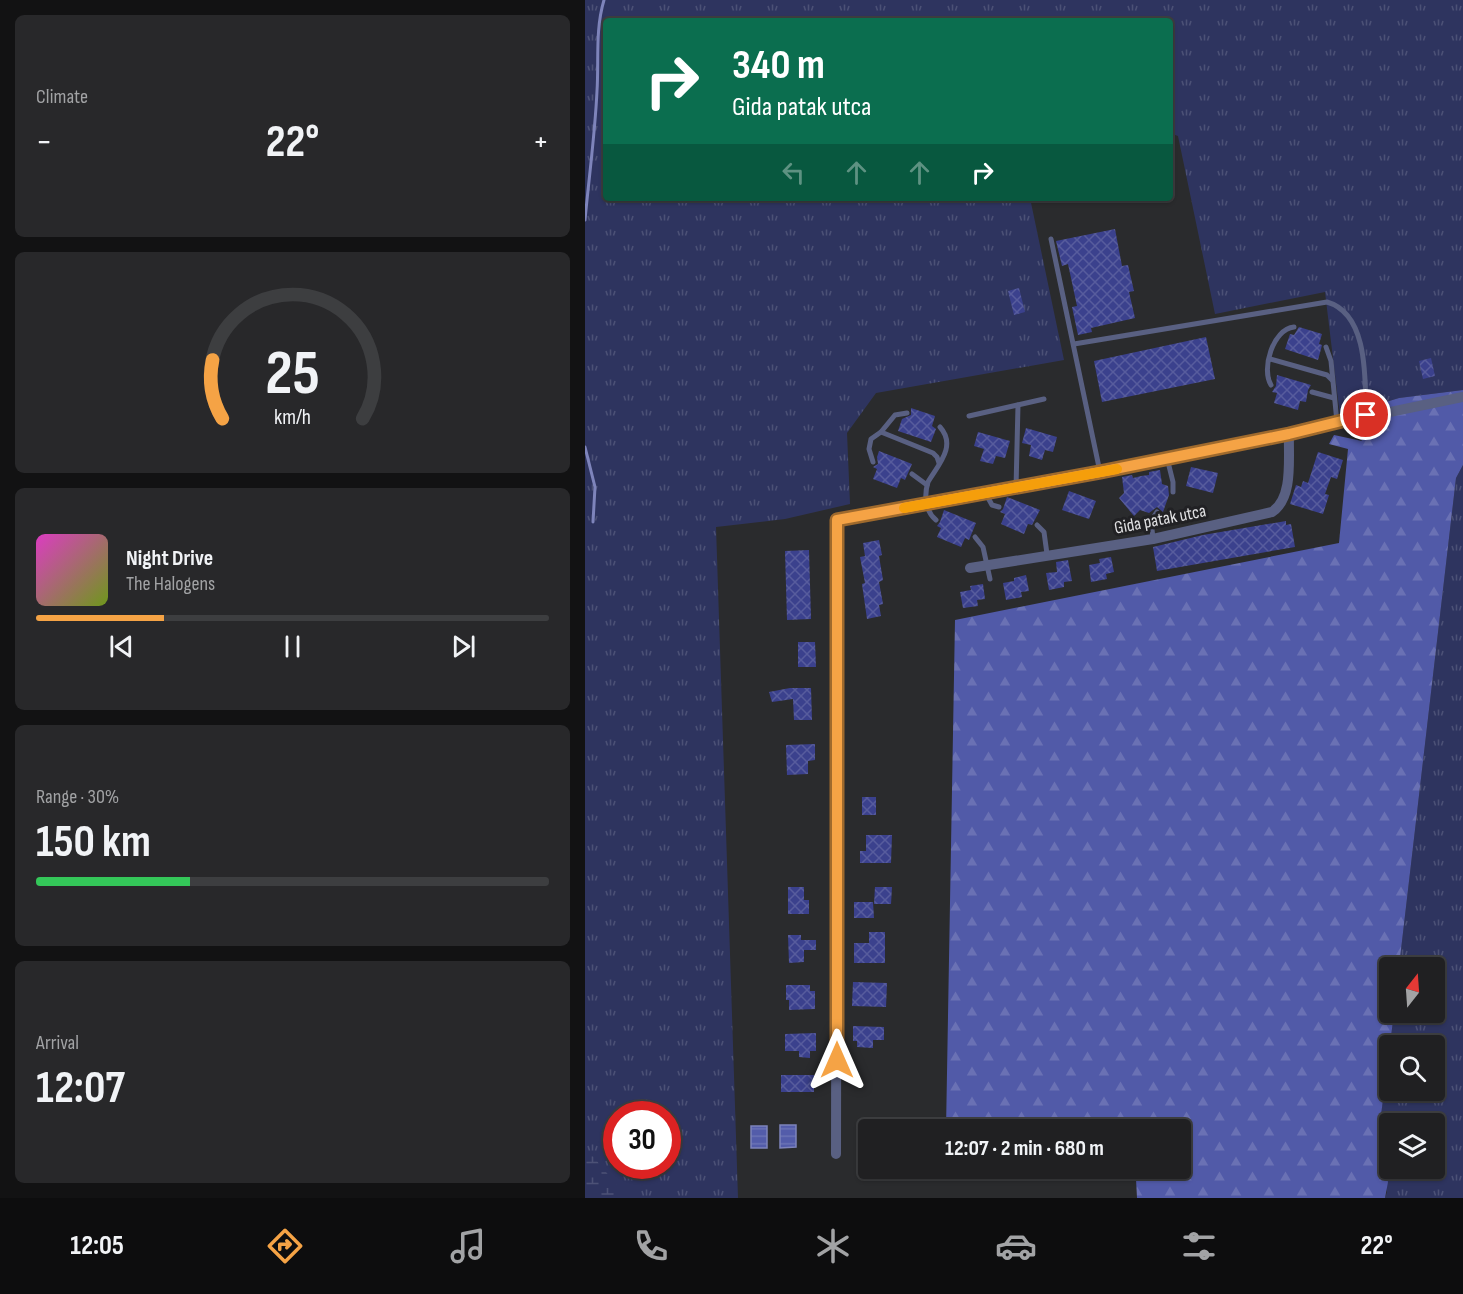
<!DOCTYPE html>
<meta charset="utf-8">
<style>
:root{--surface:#202022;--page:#28282a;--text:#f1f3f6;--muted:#a2a3a5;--line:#3d3e40;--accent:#f5a345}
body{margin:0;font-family:"Sofia Sans Condensed",sans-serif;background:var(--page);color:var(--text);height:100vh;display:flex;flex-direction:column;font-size:22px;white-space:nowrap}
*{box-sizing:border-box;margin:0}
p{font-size:20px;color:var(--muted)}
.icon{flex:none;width:33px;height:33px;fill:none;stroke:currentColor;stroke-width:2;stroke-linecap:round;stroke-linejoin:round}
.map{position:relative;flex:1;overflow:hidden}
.sheet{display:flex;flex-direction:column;gap:15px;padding:15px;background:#121213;width:585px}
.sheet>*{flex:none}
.hud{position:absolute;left:18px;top:18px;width:570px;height:183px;border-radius:6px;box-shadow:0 2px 4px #0004,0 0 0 2px var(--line);background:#0b6e4f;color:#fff;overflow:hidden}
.needle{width:39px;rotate:17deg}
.tools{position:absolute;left:794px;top:957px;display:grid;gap:12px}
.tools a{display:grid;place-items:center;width:66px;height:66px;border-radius:6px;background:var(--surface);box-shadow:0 2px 4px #0004,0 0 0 2px var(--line);font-size:30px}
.speed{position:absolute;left:18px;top:1101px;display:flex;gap:12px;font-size:30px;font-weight:700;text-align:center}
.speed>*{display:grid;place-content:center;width:78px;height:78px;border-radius:50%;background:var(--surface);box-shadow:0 2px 4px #0004,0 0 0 2px var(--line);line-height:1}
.speed .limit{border:9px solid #d22;background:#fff;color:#111}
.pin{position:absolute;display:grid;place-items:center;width:51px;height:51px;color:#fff;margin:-26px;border:3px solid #fff;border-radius:50%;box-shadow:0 2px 6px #0007}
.me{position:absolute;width:66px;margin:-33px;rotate:0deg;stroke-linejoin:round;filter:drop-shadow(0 0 4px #0008)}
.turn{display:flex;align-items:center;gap:21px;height:126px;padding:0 30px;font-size:27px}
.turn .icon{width:78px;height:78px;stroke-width:2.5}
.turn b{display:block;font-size:42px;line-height:51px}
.lanes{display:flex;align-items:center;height:57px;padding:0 30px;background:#0003;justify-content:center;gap:30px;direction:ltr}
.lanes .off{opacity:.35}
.big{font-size:45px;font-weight:700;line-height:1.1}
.sheet .widget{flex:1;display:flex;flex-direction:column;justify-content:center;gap:9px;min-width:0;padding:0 21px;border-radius:9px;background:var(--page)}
.sheet .dial{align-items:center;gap:0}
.dial svg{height:156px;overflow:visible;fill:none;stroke:var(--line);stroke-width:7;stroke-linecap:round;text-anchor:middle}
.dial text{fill:var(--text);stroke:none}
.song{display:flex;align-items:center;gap:18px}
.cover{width:72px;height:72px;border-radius:9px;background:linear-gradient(135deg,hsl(310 70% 55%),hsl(80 70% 35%))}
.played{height:6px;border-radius:3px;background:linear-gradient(90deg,var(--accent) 25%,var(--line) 25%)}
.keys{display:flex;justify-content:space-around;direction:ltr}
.heat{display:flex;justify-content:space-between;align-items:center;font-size:33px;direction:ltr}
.charge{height:9px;border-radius:4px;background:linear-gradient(90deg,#34c759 30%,var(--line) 0)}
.trip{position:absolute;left:273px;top:1119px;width:333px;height:60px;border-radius:6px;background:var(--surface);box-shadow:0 2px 4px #0004,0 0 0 2px var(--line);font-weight:700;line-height:60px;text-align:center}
.dock{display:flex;height:96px;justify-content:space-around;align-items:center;background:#0d0d0e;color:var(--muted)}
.dock .icon{width:42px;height:42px}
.dock .on{color:var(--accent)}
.dock b{font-size:27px;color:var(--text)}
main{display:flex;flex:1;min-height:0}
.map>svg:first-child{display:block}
.grass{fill:url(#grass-tufts);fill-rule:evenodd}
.forest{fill:url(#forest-firs)}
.wetland{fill:url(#wetland-marsh)}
.water{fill:url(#water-rules);stroke:#7e84bb;stroke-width:1.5}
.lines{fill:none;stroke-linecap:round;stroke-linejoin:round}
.stream{stroke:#7e84bb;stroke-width:3}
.building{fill:url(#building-cross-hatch)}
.lane{stroke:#596082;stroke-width:5}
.street{stroke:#596082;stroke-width:10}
.route-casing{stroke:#9f6a2d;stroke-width:15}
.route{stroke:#f5a345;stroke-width:10}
.slow{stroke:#f59e0b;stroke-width:10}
.labels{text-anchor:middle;stroke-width:6;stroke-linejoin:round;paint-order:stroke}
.street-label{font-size:18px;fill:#e1e1e3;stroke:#212124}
</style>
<main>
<section class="sheet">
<div class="widget"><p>Climate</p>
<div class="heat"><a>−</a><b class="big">22°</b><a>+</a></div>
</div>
<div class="widget dial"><svg viewBox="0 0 100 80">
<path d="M14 69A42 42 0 1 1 86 69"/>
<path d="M14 69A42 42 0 0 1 9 39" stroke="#f5a345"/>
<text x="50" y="56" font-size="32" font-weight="700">25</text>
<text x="50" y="72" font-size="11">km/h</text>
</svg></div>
<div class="widget">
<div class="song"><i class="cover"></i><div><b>Night Drive</b><p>The Halogens</p></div></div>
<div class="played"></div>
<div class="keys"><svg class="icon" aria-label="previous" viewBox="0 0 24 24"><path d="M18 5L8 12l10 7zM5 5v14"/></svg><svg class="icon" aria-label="pause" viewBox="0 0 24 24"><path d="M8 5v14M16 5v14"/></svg><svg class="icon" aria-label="next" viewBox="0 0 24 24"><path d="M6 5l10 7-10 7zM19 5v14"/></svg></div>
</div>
<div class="widget"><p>Range · 30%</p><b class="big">150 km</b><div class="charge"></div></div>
<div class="widget"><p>Arrival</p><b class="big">12:07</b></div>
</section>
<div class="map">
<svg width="878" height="1198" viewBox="0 0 878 1198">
<defs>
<pattern id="grass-tufts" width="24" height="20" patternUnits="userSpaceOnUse" patternTransform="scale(1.5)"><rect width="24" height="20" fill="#2e345f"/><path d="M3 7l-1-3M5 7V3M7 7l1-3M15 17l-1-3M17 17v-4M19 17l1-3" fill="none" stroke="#4c5176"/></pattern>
<pattern id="forest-firs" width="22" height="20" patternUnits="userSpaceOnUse" patternTransform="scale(1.5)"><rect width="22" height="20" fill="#515aa8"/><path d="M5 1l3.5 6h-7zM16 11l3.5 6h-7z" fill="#6a71b4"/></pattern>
<pattern id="wetland-marsh" width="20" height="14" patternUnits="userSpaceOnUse" patternTransform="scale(1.5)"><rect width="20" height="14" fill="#2e345f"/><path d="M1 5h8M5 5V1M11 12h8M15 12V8" fill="none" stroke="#4c5176"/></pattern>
<pattern id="water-rules" width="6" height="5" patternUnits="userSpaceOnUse" patternTransform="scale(1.5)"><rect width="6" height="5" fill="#535caa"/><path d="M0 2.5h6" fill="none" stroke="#6b73b6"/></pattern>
<pattern id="building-cross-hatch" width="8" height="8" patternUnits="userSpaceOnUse" patternTransform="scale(1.5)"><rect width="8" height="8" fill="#3b418d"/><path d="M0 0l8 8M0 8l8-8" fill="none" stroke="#575c9d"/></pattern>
</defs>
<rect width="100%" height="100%" fill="#2a2b2d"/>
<g class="grass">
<path d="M0,0h878v390l-64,8 -59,18 -15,-124 -110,22 -37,-178 -8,-3v-112h-564v177h424l34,162 -188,33 -29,40 3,71 -65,15 -69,8 22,671h-153zM32,1114h50v52h-50z"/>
<path d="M878,465v733h-78l2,-6 -7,-35 -1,-26 10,-81v40h45v-44l-44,-1 4,-32 40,-1v-44l-35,-1 57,-489zM804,1124h45v44h-45z"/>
</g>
<path class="forest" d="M878,390v75l-7,13 -57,489 -10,1v44l5,1 -15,118 1,26 8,25 -3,16h-248l-1,-19 -3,-10 48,-1v-38h-235l9,-510 384,-77 9,-94 -19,-5 5,-9 28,6 -22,-25 59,-18z"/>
<path class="wetland" d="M0,1149l7,6 28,34 12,9h-47z"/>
<g class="water">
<path d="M195,1125h16v22l-16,1z"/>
<rect x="166" y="1126" width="16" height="22"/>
</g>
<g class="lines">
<g class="stream">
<path d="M0,220c4,-43 10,-86 12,-129 2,-30 -2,-61 7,-91"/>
<path d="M0,447l10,40 -2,35"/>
</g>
</g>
<g class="building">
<path d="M530,229l7,37 6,-1 6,26 -5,1 6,26 -44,10 1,4 -14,3 -6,-28 5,-1 -9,-42 -6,2 -6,-25z"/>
<path d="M434,288l6,24 -11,3 -6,-24z"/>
<path d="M714,327l23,7 -3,10 3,1 -1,4 -3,11 -33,-11 5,-15 4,1z"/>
<path d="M621,337l9,42 -113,23 -8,-41z"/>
<path d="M846,358l4,18 -12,3 -4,-18z"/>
<path d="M692,375l34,10 -3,5 -2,12 -6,-1 -2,9 -24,-7 3,-10 -5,-1 4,-6z"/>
<path d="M326,408l24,8 -3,10 4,3 -5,13 -33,-11 4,-12 9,-4z"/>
<path d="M441,428l31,9 -4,15 -8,-2 -3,10 -13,-4 2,-11 -9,-2z"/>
<path d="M393,432l32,9 -5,17 -9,-2 -3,8 -13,-3 4,-12 -10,-3z"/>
<path d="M294,451l33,13 -7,16 -4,-2 -4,10 -24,-9 4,-10 -4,-2 5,-3 -1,-7z"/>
<path d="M733,452l25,8 -6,19 -6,-2 -6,17 4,1 -6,19 -33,-10 6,-19 5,2 2,-6 5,2z"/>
<path d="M606,467l27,6 -5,20 -27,-7z"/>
<path d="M575,470l2,14 6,2 1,9 -6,17 -6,-5 -8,6 -9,-3 -6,6 -15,-18 5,-5 -2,-16 10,-2 1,3 8,-2 8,-1v-3z"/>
<path d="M484,491l27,10 -7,18 -27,-9z"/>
<path d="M422,497l33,13 -8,15 -4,-1 -4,10 -23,-10 4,-10 -5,-2 3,-3z"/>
<path d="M359,510l32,13 -7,17 -4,-2 -4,9 -24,-10 4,-9 -4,-2 3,-4z"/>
<path d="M701,521v4l5,-1 4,23 -138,24 -4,-24 50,-12z"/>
<path d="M294,540l3,15 -3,1 4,24 -4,2 4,22 -4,1 2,11 -14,3 -5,-35 3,-1 -5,-26 5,-1 -2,-13z"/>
<path d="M224,550l2,69 -24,1 -2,-69z"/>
<path d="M526,557l3,15 -8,2 1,5 -16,3 -2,-17 11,-2 -1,-4z"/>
<path d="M483,560l4,21 -8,1v5l-15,3 -3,-17 11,-1 -1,-10z"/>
<path d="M441,575l3,16 -8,1 1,5 -16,3 -3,-17 11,-2v-3z"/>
<path d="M398,584l2,15 -8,1 1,6 -15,2 -3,-16 11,-2 -1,-4z"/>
<path d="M213,642h17l1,25h-18z"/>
<path d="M205,688h21l1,32h-18l-1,-21 -21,3 -3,-10z"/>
<path d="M230,744v16l-7,1v13l-21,1 -1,-30z"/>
<rect x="277" y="797" width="14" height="18"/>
<path d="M281,835h26l-1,28h-31v-12h6z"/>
<path d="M203,887h16v13h5v14h-21z"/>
<path d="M290,887h17l-1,17h-17z"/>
<path d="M269,902h19l1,16h-20z"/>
<path d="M284,932h16v31h-31v-20h15z"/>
<path d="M203,935h13v5h15v10h-12v12l-15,1z"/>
<path d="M268,982l34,1 -1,24 -34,-1z"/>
<path d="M201,985h24v6h5v18l-26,1v-10h-3z"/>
<path d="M268,1026l31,1v13h-11v8l-16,-1v-6h-4z"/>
<path d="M231,1033v18h-6v7l-11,-1v-6h-14v-17z"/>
<rect x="196" y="1075" width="33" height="17"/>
</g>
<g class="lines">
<g class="lane">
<path d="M466,239l49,233"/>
<path d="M489,344l253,-42c42,12 38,79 39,113"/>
<path d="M741,347l5,14 6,61"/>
<path d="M685,359l57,16 5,5"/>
<path d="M686,385c-10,-16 2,-56 23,-58"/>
<path d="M727,392l22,6"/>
<path d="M384,416l75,-17"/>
<path d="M296,432l52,21 4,4 2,6"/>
<path d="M582,458l6,24v10"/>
<path d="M288,462l-4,-13 2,-10 10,-7 14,-17 12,-2"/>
<path d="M327,474l15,11"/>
<path d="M431,488l2,-83"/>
<path d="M401,494l6,11 7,2"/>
<path d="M351,520c-11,-9 -12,-25 -8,-38 10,-17 29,-36 12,-55"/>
<path d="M452,525l7,7 3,22"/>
<path d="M390,537l8,10 7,32"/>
<path d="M568,538l-2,-17 6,-9"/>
</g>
<g class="street">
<path d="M385,568l183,-29 119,-27c22,-14 16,-55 17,-79"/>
<path d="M251,1154l1,-634 263,-48 363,-75"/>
</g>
</g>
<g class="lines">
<g class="route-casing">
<path id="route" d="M252,1060v-540l263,-48 189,-38 77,-19"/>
</g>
<use href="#route" class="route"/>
<path class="slow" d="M319,508l213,-39"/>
</g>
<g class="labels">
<g class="street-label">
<text transform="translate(575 519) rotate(-11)" y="6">Gida patak utca</text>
</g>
</g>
</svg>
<div class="tools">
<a><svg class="needle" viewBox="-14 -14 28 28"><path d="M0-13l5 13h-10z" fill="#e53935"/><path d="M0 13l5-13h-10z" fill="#a2a3a5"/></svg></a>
<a><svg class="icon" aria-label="search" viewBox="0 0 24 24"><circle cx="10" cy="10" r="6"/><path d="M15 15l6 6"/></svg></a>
<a><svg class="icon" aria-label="layers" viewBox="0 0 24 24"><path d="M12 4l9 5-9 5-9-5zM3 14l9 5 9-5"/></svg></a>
</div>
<div class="speed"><div class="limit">30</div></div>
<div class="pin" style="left:781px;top:415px;background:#d93025"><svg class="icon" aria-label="arrive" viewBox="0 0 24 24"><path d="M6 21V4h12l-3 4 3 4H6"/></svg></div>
<svg class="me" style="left:252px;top:1060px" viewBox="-20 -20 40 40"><path d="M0-17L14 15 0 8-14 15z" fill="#f5a345" stroke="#fff" stroke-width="4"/></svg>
<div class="trip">12:07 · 2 min · 680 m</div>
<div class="hud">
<div class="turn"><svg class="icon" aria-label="right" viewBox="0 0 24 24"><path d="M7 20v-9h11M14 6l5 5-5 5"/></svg><div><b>340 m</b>Gida patak utca</div></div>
<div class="lanes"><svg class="icon off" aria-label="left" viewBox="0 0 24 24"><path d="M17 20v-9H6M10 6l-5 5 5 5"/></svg><svg class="icon off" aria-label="ahead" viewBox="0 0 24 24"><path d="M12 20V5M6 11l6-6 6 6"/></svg><svg class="icon off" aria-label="ahead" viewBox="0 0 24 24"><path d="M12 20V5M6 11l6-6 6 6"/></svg><svg class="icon" aria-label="right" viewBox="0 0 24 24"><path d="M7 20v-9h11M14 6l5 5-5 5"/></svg></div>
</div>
</div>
</main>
<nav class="dock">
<b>12:05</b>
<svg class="icon on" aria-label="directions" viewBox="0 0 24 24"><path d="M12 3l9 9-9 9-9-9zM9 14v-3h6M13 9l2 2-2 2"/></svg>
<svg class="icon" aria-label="music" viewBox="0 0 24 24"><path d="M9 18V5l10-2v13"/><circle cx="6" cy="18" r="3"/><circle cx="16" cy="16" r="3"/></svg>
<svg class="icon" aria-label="phone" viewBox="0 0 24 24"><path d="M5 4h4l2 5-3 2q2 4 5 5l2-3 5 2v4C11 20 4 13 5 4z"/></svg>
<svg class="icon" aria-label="climate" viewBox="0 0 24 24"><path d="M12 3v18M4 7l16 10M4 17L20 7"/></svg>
<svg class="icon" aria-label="car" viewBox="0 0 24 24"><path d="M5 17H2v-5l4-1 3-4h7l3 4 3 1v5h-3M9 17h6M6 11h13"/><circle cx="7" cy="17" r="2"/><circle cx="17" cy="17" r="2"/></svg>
<svg class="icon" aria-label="filters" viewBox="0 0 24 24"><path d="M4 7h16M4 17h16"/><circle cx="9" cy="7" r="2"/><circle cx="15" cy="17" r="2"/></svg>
<b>22°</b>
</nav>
